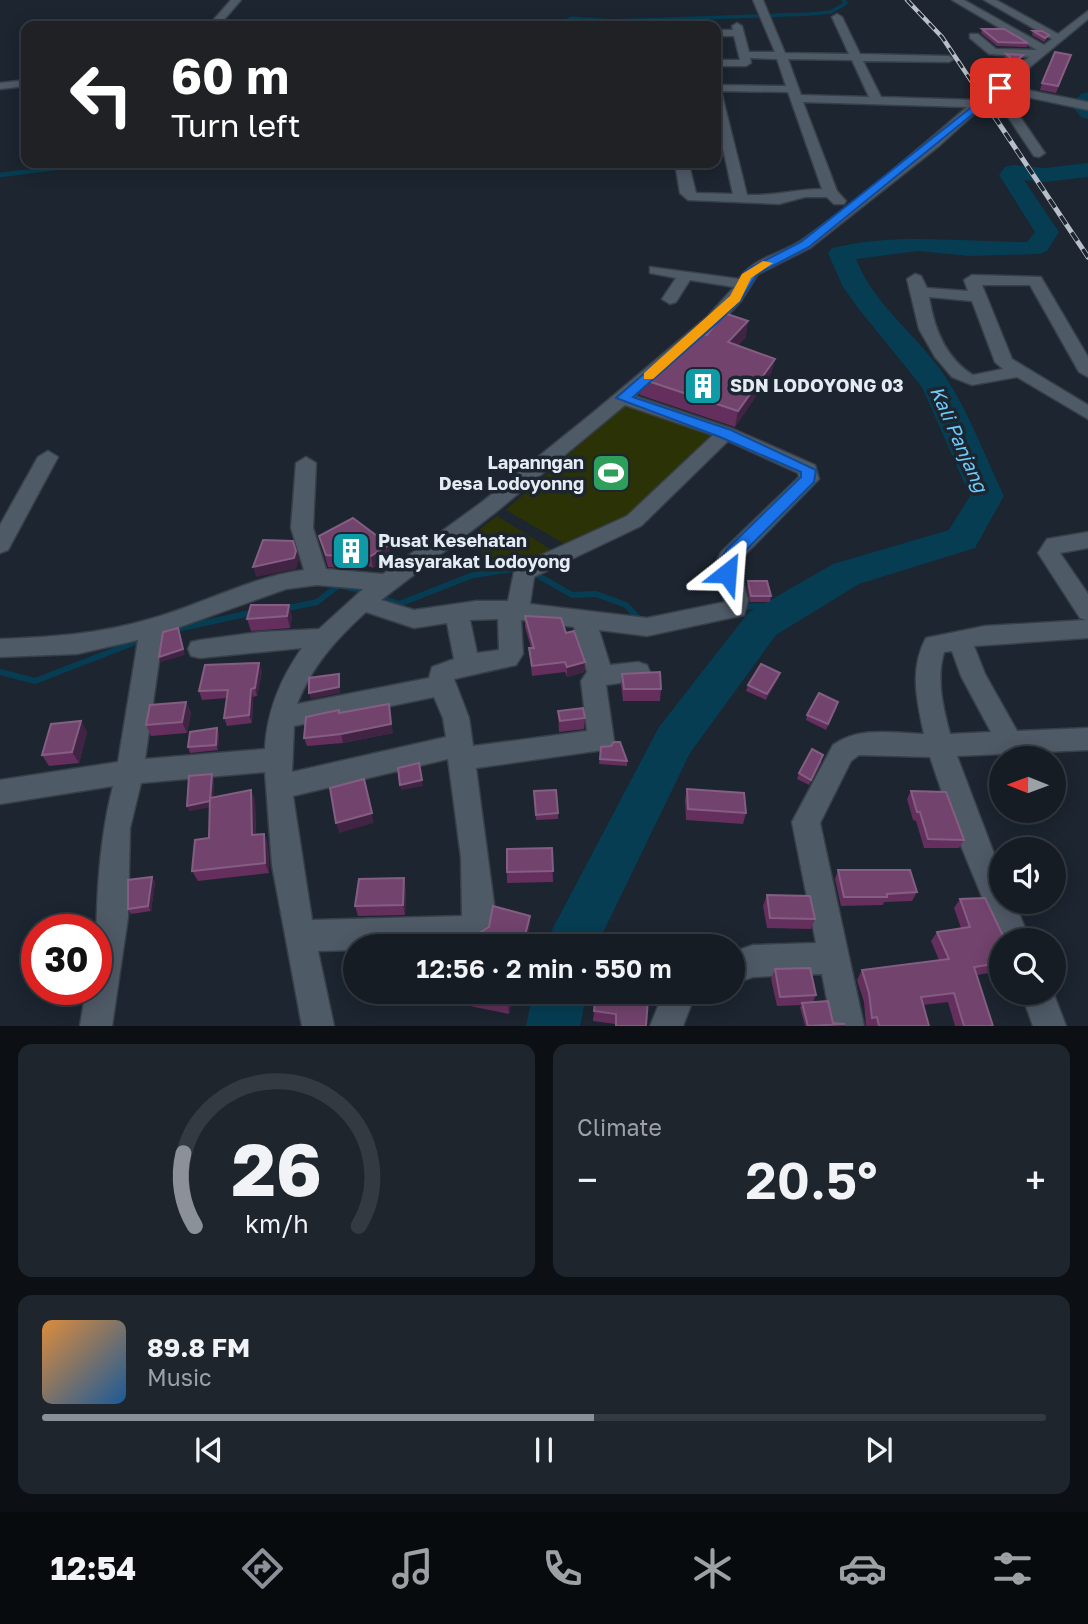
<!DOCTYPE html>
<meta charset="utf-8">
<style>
:root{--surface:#151c24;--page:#1e252c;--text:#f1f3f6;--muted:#9da1a6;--line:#343a41;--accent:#8c9099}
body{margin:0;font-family:"Golos Text",sans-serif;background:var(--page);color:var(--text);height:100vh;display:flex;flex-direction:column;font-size:26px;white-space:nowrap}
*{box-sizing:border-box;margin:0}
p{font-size:23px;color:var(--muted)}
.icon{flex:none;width:38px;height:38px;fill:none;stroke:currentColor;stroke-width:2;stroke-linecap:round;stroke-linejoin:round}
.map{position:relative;height:1026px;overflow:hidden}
.side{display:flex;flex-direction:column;gap:18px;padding:18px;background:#0c0f14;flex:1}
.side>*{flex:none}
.hud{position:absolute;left:21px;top:21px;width:700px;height:147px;border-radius:14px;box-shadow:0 4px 18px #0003,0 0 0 2px var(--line);background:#202124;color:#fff;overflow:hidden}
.needle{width:46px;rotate:271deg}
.buttons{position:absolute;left:989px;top:746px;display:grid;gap:14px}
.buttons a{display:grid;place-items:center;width:77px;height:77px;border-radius:50%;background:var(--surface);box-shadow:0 4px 18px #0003,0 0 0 2px var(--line);font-size:35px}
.speed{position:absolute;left:21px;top:914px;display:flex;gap:14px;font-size:35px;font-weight:700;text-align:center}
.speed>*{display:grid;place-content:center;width:91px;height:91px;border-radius:50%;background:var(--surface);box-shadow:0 4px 18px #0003,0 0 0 2px var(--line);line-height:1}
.speed .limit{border:10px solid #d22;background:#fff;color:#111}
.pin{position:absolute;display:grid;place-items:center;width:60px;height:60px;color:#fff;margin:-30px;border-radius:14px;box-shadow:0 4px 10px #0006}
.me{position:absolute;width:77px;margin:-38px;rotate:28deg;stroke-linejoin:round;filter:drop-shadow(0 0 5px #0008)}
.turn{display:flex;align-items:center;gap:24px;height:147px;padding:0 35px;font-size:32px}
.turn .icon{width:91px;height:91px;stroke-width:2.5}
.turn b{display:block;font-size:49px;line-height:60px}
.big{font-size:52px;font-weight:600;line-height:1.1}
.side .tile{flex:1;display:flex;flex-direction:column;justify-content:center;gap:10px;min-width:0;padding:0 24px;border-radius:14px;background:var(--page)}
.side .dial{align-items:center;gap:0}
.dial svg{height:182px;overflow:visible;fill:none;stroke:var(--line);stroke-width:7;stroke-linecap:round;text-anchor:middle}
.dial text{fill:var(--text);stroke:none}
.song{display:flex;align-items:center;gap:21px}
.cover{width:84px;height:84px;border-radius:10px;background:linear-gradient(135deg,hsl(30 70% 55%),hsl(210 70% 35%))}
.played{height:7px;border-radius:4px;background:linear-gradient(90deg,var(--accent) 55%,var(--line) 55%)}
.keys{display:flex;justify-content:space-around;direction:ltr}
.heat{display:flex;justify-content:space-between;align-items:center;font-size:38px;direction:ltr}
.side .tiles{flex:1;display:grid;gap:18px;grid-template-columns:1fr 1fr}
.tile:last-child{grid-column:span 2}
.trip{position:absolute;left:343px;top:934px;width:402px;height:70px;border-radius:35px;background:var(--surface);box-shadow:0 4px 18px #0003,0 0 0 2px var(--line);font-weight:600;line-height:70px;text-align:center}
.dock{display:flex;height:112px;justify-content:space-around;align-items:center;background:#080b0e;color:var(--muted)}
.dock .icon{width:49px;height:49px}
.dock .on{color:var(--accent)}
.dock b{font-size:32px;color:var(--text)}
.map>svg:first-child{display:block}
.green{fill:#2b3306}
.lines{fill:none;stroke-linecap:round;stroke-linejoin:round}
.stream-far2{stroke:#063d53;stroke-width:3.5}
.stream-far1{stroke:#063d53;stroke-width:4.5}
.stream{stroke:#063d53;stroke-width:6}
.river{fill:#063d53;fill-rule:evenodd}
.minor-casing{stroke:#373f48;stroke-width:3}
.minor{fill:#4f5a67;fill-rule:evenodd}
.rail-far1-casing{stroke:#b8bfc8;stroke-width:4.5}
.rail-casing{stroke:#b8bfc8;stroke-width:5}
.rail-far1{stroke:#1c2530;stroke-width:2.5;stroke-dasharray:8;stroke-linecap:butt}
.rail{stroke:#1c2530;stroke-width:3.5;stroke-dasharray:10;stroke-linecap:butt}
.wall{fill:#642f5d}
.shaded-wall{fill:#412344}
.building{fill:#72436d;stroke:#845e82;stroke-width:2}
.route{fill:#1a73e8;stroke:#114b97;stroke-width:2}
.slow{fill:#f59e0b}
.labels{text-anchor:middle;stroke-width:7;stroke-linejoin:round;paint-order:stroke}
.poi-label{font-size:18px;font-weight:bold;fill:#e5ebf3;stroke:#1c2530;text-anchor:start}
.water-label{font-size:19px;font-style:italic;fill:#6ccbf8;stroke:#1c2530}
</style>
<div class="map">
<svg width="1088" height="1026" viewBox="0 0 1088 1026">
<rect width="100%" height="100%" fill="#1c2530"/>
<g class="green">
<path d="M624,405l92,31 -101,91 -45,20 -64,-37z"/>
<path d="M497,516l58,36 -30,11 -43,-3 -2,-31z"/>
</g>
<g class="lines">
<path class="stream-far2" d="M554,26l18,-8 39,3 200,-7 20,-2 15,-9 -3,-3"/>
<path class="stream-far1" d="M0,175l96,-12"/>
<g class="stream">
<path d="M532,572l40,23 24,-1 30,11 13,14"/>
<path d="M377,596l22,8 74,-29 49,-7"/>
<path d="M739,607l28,-1 18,5"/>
<path d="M283,609l34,-7 22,-17 27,7"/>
<path d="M173,630l82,-18"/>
<path d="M0,672l35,9 111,-43"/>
</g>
<g class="river">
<path d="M1088,92v27l-7,-2 -10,-12 10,-11z"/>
<path d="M1088,163v14l-43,5 -21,-2 35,52 -12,19 -7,3 -71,2 -51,-5 -62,8c17,44 57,73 85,111 27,39 43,84 63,126l-29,52 -116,36 -83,51 -86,118 -94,194h-53l116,-220 89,-114 85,-49 116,-34 21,-34 -48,-109 -64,-79 -15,-21 -15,-34 4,-5c64,-16 130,-6 195,-6l8,-10 -36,-57 6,-8 8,-2 32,3z"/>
<path d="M533,992h54l-7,34h-54z"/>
</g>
<g class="minor-casing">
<g id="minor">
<path d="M231,0h10l-19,22 35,1 5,3h-54z"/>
<path d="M753,0h10l22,53 64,1 -17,-37 5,-3 5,3 18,37 89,2 5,3 -5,3 -86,-1 18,36 94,3 54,-43 -40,-3 -19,-16v-4h8l18,15 41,1 -85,-50h12l80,45 8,-6 -68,-39h12l62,34 30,-23v8l-81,67 81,16v8l-85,-18 42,61 -6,4 -5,-1 -40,-60 -55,50 -129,102 -52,26 -17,27 -22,24 -84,71 98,33 82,36 4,14 -81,83 10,38 -4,15 -97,21 -48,-6 11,35 28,-3 9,3 3,7 -3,7 -41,6 8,56 -4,8 -134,19 18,136 -7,32 -21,10 -111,1v3l-37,1 16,75h-32l-30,-161 -7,-93 -124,11 -11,45 -2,89 -16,109h-32l6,-37h10c0,-68 0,-137 17,-203l-113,18v-24l118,-18 20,-122 -61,14 -77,3v-18c51,-2 100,-5 150,-20 51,-14 100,-42 154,-49l-13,-42 5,-65 10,-6 10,6 -3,65 13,41 57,5 99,-72 113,-91 112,-94 27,-30 -44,-7 -14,22 -6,2 -8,-5 14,-21 -26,-5v-6l89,12c14,-22 43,-25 63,-39 58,-41 112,-87 165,-133l-164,-5 34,89 9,10 -2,3h-10l-7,-7h-22l-26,7 -91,-4 -8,-7 -4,-24 7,-4 7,4 6,24 37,1 -17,-77v-32l70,1 -9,-27 -27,-1 1,5 -5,3h-30v-6h24l-6,-24h-18v-6h17l-1,-4 5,-3 5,3 7,26h26zM788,59l64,1 17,37 -68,-2zM721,91l67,1 34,97c-26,0 -47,7 -75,6zM625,405l88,30 -86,81 -112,51 -7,34h-32l-62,9 -33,-10 115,-88zM728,441l70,32 1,4 -78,75 -6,13 10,37 -78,16 -117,-14 4,-27 107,-51zM317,585l46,4 -44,40 -59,3 -60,8 -9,2 -3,7 3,7 9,2 102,-10c-22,31 -35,63 -37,101l-120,10 18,-126 123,-44zM366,612l48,16 33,-5 7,36 -22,8 -3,11 -132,26c15,-38 39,-65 69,-92zM498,619l1,31 -22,3 -7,-33zM521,620l53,7 13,45 -6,9 6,50 -114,15 -4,-28 -15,-39 62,-14 7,-11zM434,697l9,21 3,19 -154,35 2,-46zM448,759l13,98 1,59 -150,4 -19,-124z"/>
<path d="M26,80v6l-26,3v-6z"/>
<path d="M915,274l6,2 6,12 41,3 -4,-11 8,-5 69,2 47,80v20l-9,-5 -49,-87h-48l30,74 76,46v14l-71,-42 -45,8 -20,-8 -17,-20 -16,-28 -12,-50zM929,297l43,4 23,61 8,7 -30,6c-28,-17 -39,-47 -44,-78z"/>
<path d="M48,451l10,6 -50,93 -8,3v-28l38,-68z"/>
<path d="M1088,532v16l-28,5 28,41v44l-114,8 11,28 32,57 71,-3v22l-131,6 44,116v29h13l16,39h-29v3l-44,-107 -27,-79 -71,-2 -8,6 -31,62 44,203h-32l-10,-52 -69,3 -20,7v-32l20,-7 63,-2 -24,-121 41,-77c26,-19 60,-12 91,-11 -7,-33 -15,-64 2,-96l59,-12 101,-6 -6,-2 -42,-65 9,-14zM952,651l9,25 30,56 -41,2c-7,-27 -14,-54 -6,-82z"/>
<path d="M664,992h32l-13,34h-33z"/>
<path d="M1021,992h32l13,34h-33z"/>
</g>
</g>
<use href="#minor" class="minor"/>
<g class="rail-far1-casing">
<path id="rail-far1" d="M907,0l35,37 54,81"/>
</g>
<g class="rail-casing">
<path id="rail" d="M994,116l94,141"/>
</g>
<use href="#rail-far1" class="rail-far1"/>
<use href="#rail" class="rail"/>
</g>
<g class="wall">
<path d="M982,29l46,14 -1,4 -30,-1 -16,-13z"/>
<path d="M1033,31l14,8 -3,3 -12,-7z"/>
<path d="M1006,54l16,5 -8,7 -10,-8z"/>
<path d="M1071,55l-15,38 -16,-3 2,-7z"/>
<path d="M707,335l39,2 -9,9 38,13 -4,15 -36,53 -95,-32 2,-16z"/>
<path d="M319,536l72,20 -18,12 -18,-8 -15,8 -12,-1z"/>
<path d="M748,581l23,15 -1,6h-20l-3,-15z"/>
<path d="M292,616l-2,12 -39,3 -4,-12z"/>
<path d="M525,616l41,17 19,29 -1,10 -17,5 -2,-5 -33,4 -2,-18 -1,-10h2l-6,-21z"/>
<path d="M262,671l-5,25 -4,1 -1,26 -25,3 -3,-8 3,-20 -25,2 -3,-9z"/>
<path d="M622,674l39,15 -1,12h-37l-2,-16z"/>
<path d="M778,679l-12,21 -20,-9 2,-6z"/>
<path d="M186,702l5,11 -4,20 -36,3 -5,-11z"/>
<path d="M837,707l-11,23 -20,-10 1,-5z"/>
<path d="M558,711l27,7 -1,11 -25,3z"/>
<path d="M339,713l54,20 -50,10 -36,3 -3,-8z"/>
<path d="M81,721l6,11 -8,31 -30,3 -7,-11z"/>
<path d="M219,733l-1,17 -28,3 -2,-6z"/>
<path d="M601,747l26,14v5l-28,-2z"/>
<path d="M822,761l-13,24 -12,-6 2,-6z"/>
<path d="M212,774l2,5 -1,19 38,-8 4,11 1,34 8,-1 4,10 1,29 -71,8 -6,-10 17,-33v-31l-20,4z"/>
<path d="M687,789l59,24 -3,11 -57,-4 -1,-20z"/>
<path d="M534,791l24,22v6l-22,1z"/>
<path d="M911,791l53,49 -5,8h-35l-8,-27 -3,-1 -6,-21z"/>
<path d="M552,848l1,34 -46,1v-11z"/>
<path d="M838,870l79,22 -5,9 -28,1 -1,3 -42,1 -6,-27z"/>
<path d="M152,877l3,6 -4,28 -20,3 -3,-5z"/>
<path d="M406,889l-1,26 -47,1 -3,-10z"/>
<path d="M767,895l48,24 -4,10 -44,-1 -4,-22z"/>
<path d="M960,899l41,41v31l-24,4 16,51h-38l-7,-24 -25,3 6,21h-63l-2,-24 -7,-22 5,-10 77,-10 -8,-19 6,-9 24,-4 -7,-20z"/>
<path d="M775,969l41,26 -3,7 20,21 12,1 -1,2h-39l-5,-19 2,-2 -25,1 -6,-27z"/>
<path d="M469,992h45l-5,22 -39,-8 -2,-9z"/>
<path d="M596,992l29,5 21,29h-31v-2l-22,-3z"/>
</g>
<g class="shaded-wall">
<path d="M1023,55l-1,4 -8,7 1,-4z"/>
<path d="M748,321l-2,16 -21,21 3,-16z"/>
<path d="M775,359l-4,15 -36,53 3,-16z"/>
<path d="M389,545l2,11 -18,12 -2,-12z"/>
<path d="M352,548l3,12 -15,8 -2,-12z"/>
<path d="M296,551l3,10 -3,8 -40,8 -3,-10z"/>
<path d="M289,605l3,11 -2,12 -3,-12z"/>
<path d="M178,628l7,27 -24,7 -2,-5z"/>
<path d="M585,662l-1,10 -17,5v-10z"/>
<path d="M259,663l3,8 -5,25 -2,-8z"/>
<path d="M780,673l-2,6 -12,21 1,-6z"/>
<path d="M339,674l1,19 -29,6 -2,-6z"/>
<path d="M251,689l2,8 -1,26 -3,-8z"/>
<path d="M186,702l5,11 -4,20 -5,-11z"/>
<path d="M389,704l4,29 -50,10 -2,-9z"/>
<path d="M81,721l6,11 -8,31 -7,-11z"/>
<path d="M217,728l2,5 -1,17 -2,-5z"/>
<path d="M212,774l2,5 -2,28 -23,4 -2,-5z"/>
<path d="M364,779l10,44 -35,10 -3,-10z"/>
<path d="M422,780l1,6 -22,4 -1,-5z"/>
<path d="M251,790l4,11 1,45 -4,-11z"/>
<path d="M264,834l4,10 1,29 -4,-10z"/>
<path d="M152,877l3,6 -4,28 -3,-5z"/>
<path d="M404,878l2,11 -1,26 -2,-10z"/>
<path d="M530,916v10l-5,21h-3z"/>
<path d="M511,992h3l-5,22 -1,-9z"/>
</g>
<g class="building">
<path d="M982,29h22l24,14 -30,-1z"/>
<path d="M1033,31h9l7,4 -4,3z"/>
<path d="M1055,52l16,3 -13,31 -16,-3z"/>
<path d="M1006,54l17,1 -8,7z"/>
<path d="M724,313l24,8 -20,21 47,17 -37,52 -96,-32 56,-47 9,3z"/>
<path d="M353,518l36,27 -18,11 -19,-8 -14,8 -12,-1 -7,-19z"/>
<path d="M263,540l30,1 3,10 -2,7 -41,9z"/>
<path d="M748,581h19l4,15h-20z"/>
<path d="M251,605h38l-2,11 -40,3z"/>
<path d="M525,616l36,2 5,15 8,-2 11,31 -18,5 -2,-5 -33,4 -3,-18h5z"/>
<path d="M178,628l5,21 -24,8 4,-25z"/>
<path d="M259,663l-4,25 -4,1 -2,26 -25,3 4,-28 -29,1 6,-26z"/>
<path d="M761,664l19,9 -13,21 -19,-9z"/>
<path d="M660,672l1,17h-37l-2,-15z"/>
<path d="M339,674v13l-30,6v-15z"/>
<path d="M819,693l19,9 -10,22 -21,-9z"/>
<path d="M186,702l-4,20 -36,3 4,-20z"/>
<path d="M389,704l2,20 -50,10 -37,4 2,-21 33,-7v3z"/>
<path d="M583,708l2,10 -25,3 -2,-10z"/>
<path d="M81,721l-9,31 -30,3 9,-31z"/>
<path d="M217,728l-1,17 -28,2 2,-15z"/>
<path d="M614,742h6l7,19 -27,-2 1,-12 10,-1z"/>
<path d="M812,749l11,6 -12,25 -12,-7z"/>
<path d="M419,763l3,17 -22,5 -2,-17z"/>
<path d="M212,774l-2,27 -23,5 2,-30z"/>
<path d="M364,779l8,34 -36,10 -6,-35z"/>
<path d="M687,789l57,4 2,20 -58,-4z"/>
<path d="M251,790l1,45 12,-1 1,29 -73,8 3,-31 14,-2 1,-40z"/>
<path d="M556,790l2,23 -22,2 -2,-24z"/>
<path d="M911,791l35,1 18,48 -36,-1 -8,-27h-3z"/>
<path d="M552,848l1,23 -46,1v-23z"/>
<path d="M838,870h72l7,22 -30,2v3h-43z"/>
<path d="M152,877l-4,29 -20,3v-29z"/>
<path d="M404,878l-1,27 -48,1 4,-27z"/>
<path d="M767,895l43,1 5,23 -45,-1z"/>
<path d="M985,898l20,42h-4v23l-27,4 19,59h-29l-10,-33 -33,4 8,29h-50l-2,-9 -5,1 -3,-25 -7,-23 87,-11 -12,-27 33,-5 -10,-28z"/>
<path d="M493,906l37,10 -8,31h-42l-4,-2 5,-13 8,-5z"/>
<path d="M641,937l25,4v6h-25z"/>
<path d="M810,968l6,27 -36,2 -5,-28z"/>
<path d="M469,992h42l-3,13 -40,-8z"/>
<path d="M596,992h30l-1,5 23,2 -2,27h-30v-12l-22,-3z"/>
<path d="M828,1001l5,22 12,1 -37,2 -6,-23z"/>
</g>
<path class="route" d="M997,87l8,1 -196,159 -52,27 -17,27 -23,22 -84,74 98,33 85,40 -2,12 -75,75 -6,20h-12l-4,-12 10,-16 74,-72v-5l-81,-35 -104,-39 92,-80 23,-22 17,-27 53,-27z"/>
<path class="slow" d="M763,261l10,2 -22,15 -11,23 -87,78h-9v-6l86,-77 12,-22z"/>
<defs>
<g id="building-square" transform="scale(2.0125)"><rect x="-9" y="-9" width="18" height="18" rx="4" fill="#0f9aa8" stroke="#1c2530"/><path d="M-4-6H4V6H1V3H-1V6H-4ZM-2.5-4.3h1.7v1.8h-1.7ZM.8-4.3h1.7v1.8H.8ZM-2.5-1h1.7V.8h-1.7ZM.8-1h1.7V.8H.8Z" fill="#fff"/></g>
<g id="stadium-square" transform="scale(2.0125)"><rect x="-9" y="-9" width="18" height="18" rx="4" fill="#2e9e5b" stroke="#1c2530"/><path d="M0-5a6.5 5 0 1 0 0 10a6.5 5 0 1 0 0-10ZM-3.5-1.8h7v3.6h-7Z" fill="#fff"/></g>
</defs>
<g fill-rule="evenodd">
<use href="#building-square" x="703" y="386"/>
<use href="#stadium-square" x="611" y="473"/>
<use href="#building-square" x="351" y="551"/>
</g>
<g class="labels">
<g class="poi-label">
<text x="730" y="392">SDN LODOYONG 03</text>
<text x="584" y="469" text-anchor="end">Lapanngan<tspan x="584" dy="21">Desa Lodoyonng</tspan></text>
<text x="378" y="547">Pusat Kesehatan<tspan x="378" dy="21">Masyarakat Lodoyong</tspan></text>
</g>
<g class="water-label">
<text transform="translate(959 439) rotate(66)" y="7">Kali Panjang</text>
</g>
</g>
</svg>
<div class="buttons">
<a><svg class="needle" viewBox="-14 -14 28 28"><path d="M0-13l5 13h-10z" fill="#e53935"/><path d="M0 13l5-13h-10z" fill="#9da1a6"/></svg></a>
<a><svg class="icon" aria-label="sound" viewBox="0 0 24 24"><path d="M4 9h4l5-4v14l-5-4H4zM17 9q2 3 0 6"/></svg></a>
<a><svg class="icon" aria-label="search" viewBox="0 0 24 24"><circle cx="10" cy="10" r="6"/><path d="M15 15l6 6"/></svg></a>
</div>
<div class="speed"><div class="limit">30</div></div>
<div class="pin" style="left:1000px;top:88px;background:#d93025"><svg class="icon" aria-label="arrive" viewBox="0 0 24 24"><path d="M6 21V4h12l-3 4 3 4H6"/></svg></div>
<svg class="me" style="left:727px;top:573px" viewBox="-20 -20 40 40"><path d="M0-17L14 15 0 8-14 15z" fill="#1a73e8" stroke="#fff" stroke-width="4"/></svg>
<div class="trip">12:56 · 2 min · 550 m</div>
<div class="hud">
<div class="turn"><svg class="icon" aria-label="left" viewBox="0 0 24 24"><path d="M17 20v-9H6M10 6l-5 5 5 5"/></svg><div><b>60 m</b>Turn left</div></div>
</div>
</div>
<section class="side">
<div class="tiles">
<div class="tile dial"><svg viewBox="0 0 100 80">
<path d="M14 69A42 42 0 1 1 86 69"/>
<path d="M14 69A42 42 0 0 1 9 37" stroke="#8c9099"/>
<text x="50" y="56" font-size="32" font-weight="700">26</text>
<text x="50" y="72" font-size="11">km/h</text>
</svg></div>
<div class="tile"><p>Climate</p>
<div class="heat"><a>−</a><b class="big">20.5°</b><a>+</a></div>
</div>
<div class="tile">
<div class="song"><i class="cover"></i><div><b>89.8 FM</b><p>Music</p></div></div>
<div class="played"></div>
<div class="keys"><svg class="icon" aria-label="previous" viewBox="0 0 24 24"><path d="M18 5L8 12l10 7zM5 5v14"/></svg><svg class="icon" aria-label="pause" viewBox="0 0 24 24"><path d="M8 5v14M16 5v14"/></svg><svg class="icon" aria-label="next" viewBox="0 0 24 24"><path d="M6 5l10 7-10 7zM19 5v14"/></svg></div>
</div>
</div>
</section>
<nav class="dock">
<b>12:54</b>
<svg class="icon on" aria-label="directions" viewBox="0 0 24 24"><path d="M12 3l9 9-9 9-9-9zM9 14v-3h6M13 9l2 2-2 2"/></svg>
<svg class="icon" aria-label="music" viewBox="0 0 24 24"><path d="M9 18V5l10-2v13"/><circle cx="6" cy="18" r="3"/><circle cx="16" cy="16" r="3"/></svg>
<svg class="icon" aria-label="phone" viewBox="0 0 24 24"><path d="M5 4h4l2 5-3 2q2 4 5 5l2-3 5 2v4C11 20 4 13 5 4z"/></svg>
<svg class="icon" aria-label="climate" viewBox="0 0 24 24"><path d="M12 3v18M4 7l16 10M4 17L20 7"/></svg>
<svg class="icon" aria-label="car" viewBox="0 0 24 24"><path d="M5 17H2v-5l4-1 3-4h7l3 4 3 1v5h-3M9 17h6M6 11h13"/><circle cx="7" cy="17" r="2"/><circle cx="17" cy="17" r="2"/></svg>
<svg class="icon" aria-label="filters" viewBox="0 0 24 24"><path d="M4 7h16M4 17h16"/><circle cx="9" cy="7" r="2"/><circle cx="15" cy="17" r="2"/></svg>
</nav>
